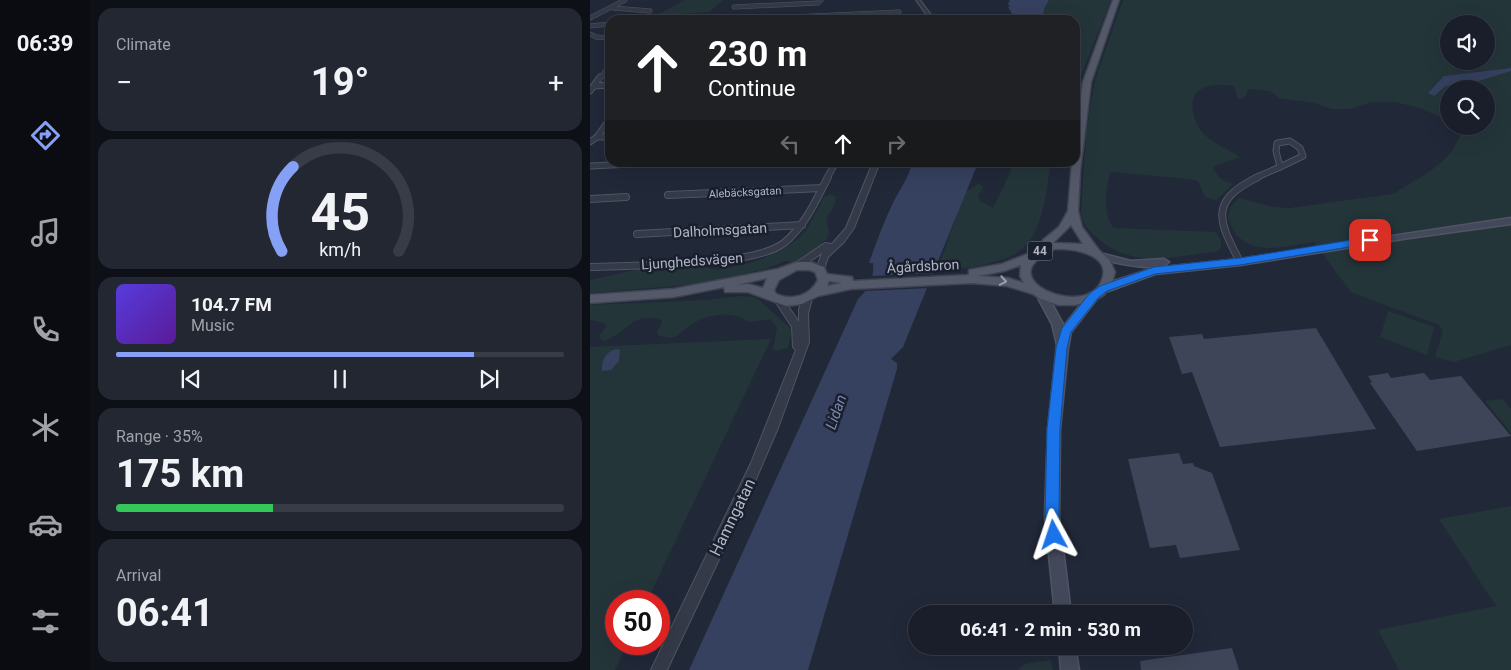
<!DOCTYPE html>
<meta charset="utf-8">
<style>
:root{--surface:#191e2a;--page:#222732;--text:#f1f3f6;--muted:#9fa2a8;--line:#373c47;--accent:#85a0f4}
body{margin:0;font-family:Roboto,sans-serif;background:var(--page);color:var(--text);height:100vh;display:flex;flex-direction:column;font-size:19px;white-space:nowrap}
*{box-sizing:border-box;margin:0}
p{font-size:16px;color:var(--muted)}
.icon{flex:none;width:28px;height:28px;fill:none;stroke:currentColor;stroke-width:2;stroke-linecap:round;stroke-linejoin:round}
.map{position:relative;flex:1;overflow:hidden}
.side{display:flex;flex-direction:column;gap:8px;padding:8px;background:#0e1017;width:500px}
.side>*{flex:none}
.top-card{position:absolute;left:15px;top:15px;width:475px;height:152px;border-radius:15px;box-shadow:0 5px 20px #0002,0 0 0 1px var(--line);background:#202124;color:#fff;overflow:hidden}
.fabs{position:absolute;left:850px;top:15px;display:grid;gap:10px}
.fabs a{display:grid;place-items:center;width:55px;height:55px;border-radius:50%;background:var(--surface);box-shadow:0 5px 20px #0002,0 0 0 1px var(--line);font-size:25px}
.speed{position:absolute;left:15px;top:590px;display:flex;gap:10px;font-size:25px;font-weight:700;text-align:center}
.speed>*{display:grid;place-content:center;width:65px;height:65px;border-radius:50%;background:var(--surface);box-shadow:0 5px 20px #0002,0 0 0 1px var(--line);line-height:1}
.speed .limit{border:8px solid #d22;background:#fff;color:#111}
.pin{position:absolute;display:grid;place-items:center;width:42px;height:42px;color:#fff;margin:-21px;border-radius:10px;box-shadow:0 2px 8px #0006}
.me{position:absolute;width:55px;margin:-28px;rotate:355deg;stroke-linejoin:round;filter:drop-shadow(0 0 4px #0008)}
.turn{display:flex;align-items:center;gap:18px;height:105px;padding:0 20px;font-size:22px}
.turn .icon{width:65px;height:65px;stroke-width:2.5}
.turn b{display:block;font-size:35px;line-height:42px}
.lanes{display:flex;align-items:center;height:48px;padding:0 20px;background:#0003;justify-content:center;gap:25px;direction:ltr}
.lanes .off{opacity:.35}
.big{font-size:38px;font-weight:700;line-height:1.1}
.side .widget{flex:1;display:flex;flex-direction:column;justify-content:center;gap:8px;min-width:0;padding:0 18px;border-radius:15px;background:var(--page)}
.side .dial{align-items:center;gap:0}
.dial svg{height:130px;overflow:visible;fill:none;stroke:var(--line);stroke-width:7;stroke-linecap:round;text-anchor:middle}
.dial text{fill:var(--text);stroke:none}
.song{display:flex;align-items:center;gap:15px}
.cover{width:60px;height:60px;border-radius:8px;background:linear-gradient(135deg,hsl(250 70% 55%),hsl(270 70% 35%))}
.played{height:5px;border-radius:2px;background:linear-gradient(90deg,var(--accent) 80%,var(--line) 80%)}
.keys{display:flex;justify-content:space-around;direction:ltr}
.heat{display:flex;justify-content:space-between;align-items:center;font-size:28px;direction:ltr}
.charge{height:8px;border-radius:4px;background:linear-gradient(90deg,#34c759 35%,var(--line) 0)}
.trip{position:absolute;left:318px;top:605px;width:285px;height:50px;border-radius:25px;background:var(--surface);box-shadow:0 5px 20px #0002,0 0 0 1px var(--line);font-weight:700;line-height:50px;text-align:center}
main{display:flex;flex:1;min-height:0}
.tabs{display:flex;flex-direction:column;width:90px;justify-content:space-around;align-items:center;background:#0a0c11;color:var(--muted)}
.tabs .icon{width:35px;height:35px}
.tabs .on{color:var(--accent)}
.tabs b{font-size:22px;color:var(--text)}
.map>svg:first-child{display:block}
.green{fill:#24353a;fill-rule:evenodd}
.water{fill:#36415f}
.pier{fill:#212838}
.building{fill:#3e4558}
.lines{fill:none;stroke-linecap:round;stroke-linejoin:round}
.minor-far2-casing{stroke:#4f5563;stroke-width:5}
.minor-far1-casing{stroke:#4f5563;stroke-width:7}
.minor-casing{stroke:#4f5563;stroke-width:8}
.tertiary-casing{stroke:#4f5563;stroke-width:2}
.secondary-casing{stroke:#4f5563;stroke-width:3}
.primary-casing{stroke:#3e4352;stroke-width:3}
.minor-far2{stroke:#353a48;stroke-width:4}
.minor-far1{stroke:#353a48;stroke-width:5}
.minor{stroke:#353a48;stroke-width:6}
.tertiary{fill:#353a48;fill-rule:evenodd}
.secondary{fill:#43495b;fill-rule:evenodd}
.primary{fill:#535968;fill-rule:evenodd}
.oneway{stroke:#989eae}
.route{fill:#1a73e8;stroke:#114b97}
.labels{text-anchor:middle;stroke-width:5;stroke-linejoin:round;paint-order:stroke}
.far-street-label{font-size:11px;fill:#afb5c5;stroke:#1a1f2d}
.shield{fill:#1a1f2d;stroke:#828897;stroke-width:1}
.shield-label{font-size:12px;font-weight:bold;fill:#afb5c5}
.street-label{font-size:14px;fill:#afb5c5;stroke:#1a1f2d}
.water-label{font-size:15px;font-style:italic;fill:#7887ac;stroke:#1a1f2d}
.near-street-label{font-size:16px;fill:#afb5c5;stroke:#1a1f2d}
</style>
<main>
<nav class="tabs">
<b>06:39</b>
<svg class="icon on" aria-label="directions" viewBox="0 0 24 24"><path d="M12 3l9 9-9 9-9-9zM9 14v-3h6M13 9l2 2-2 2"/></svg>
<svg class="icon" aria-label="music" viewBox="0 0 24 24"><path d="M9 18V5l10-2v13"/><circle cx="6" cy="18" r="3"/><circle cx="16" cy="16" r="3"/></svg>
<svg class="icon" aria-label="phone" viewBox="0 0 24 24"><path d="M5 4h4l2 5-3 2q2 4 5 5l2-3 5 2v4C11 20 4 13 5 4z"/></svg>
<svg class="icon" aria-label="climate" viewBox="0 0 24 24"><path d="M12 3v18M4 7l16 10M4 17L20 7"/></svg>
<svg class="icon" aria-label="car" viewBox="0 0 24 24"><path d="M5 17H2v-5l4-1 3-4h7l3 4 3 1v5h-3M9 17h6M6 11h13"/><circle cx="7" cy="17" r="2"/><circle cx="17" cy="17" r="2"/></svg>
<svg class="icon" aria-label="filters" viewBox="0 0 24 24"><path d="M4 7h16M4 17h16"/><circle cx="9" cy="7" r="2"/><circle cx="15" cy="17" r="2"/></svg>
</nav>
<section class="side">
<div class="widget"><p>Climate</p>
<div class="heat"><a>−</a><b class="big">19°</b><a>+</a></div>
</div>
<div class="widget dial"><svg viewBox="0 0 100 80">
<path d="M14 69A42 42 0 1 1 86 69"/>
<path d="M14 69A42 42 0 0 1 21 17" stroke="#85a0f4"/>
<text x="50" y="56" font-size="32" font-weight="700">45</text>
<text x="50" y="72" font-size="11">km/h</text>
</svg></div>
<div class="widget">
<div class="song"><i class="cover"></i><div><b>104.7 FM</b><p>Music</p></div></div>
<div class="played"></div>
<div class="keys"><svg class="icon" aria-label="previous" viewBox="0 0 24 24"><path d="M18 5L8 12l10 7zM5 5v14"/></svg><svg class="icon" aria-label="pause" viewBox="0 0 24 24"><path d="M8 5v14M16 5v14"/></svg><svg class="icon" aria-label="next" viewBox="0 0 24 24"><path d="M6 5l10 7-10 7zM19 5v14"/></svg></div>
</div>
<div class="widget"><p>Range · 35%</p><b class="big">175 km</b><div class="charge"></div></div>
<div class="widget"><p>Arrival</p><b class="big">06:41</b></div>
</section>
<div class="map">
<svg width="921" height="670" viewBox="0 0 921 670">
<rect width="100%" height="100%" fill="#212838"/>
<g class="green">
<path d="M95,0h38l-14,12 -25,2 -16,6h-21z"/>
<path d="M459,0h62l-31,78 -5,1v-59h-32l1,-11z"/>
<path d="M533,0h388v68l-66,8 -6,17 7,-7 23,-2 42,-13v274l-57,17 -19,-5 8,-27 -4,-5 -88,-33 -37,-50c-33,5 -73,18 -86,-24l3,-12 8,-8 35,9 16,1 103,-14 36,-22 15,-12 8,-9 9,-17 -9,-8h34v-37h-37v35l-9,-7 -20,-9 -25,-6h-23l-23,7h-17l-18,-6 -35,-5 -9,-7 -22,-2 -3,9 -7,1 -4,-13c-10,-1 -21,-2 -31,2 -19,9 -9,38 3,48 9,8 23,14 34,21l-27,10c4,10 10,14 20,17l-17,16 -11,-3 -7,-16 -9,-2 -78,-7c-6,15 -9,43 3,56l102,4 5,8v8l-6,4c-42,4 -78,17 -114,-11 -11,-9 -17,-15 -20,-28l5,-81 9,-52zM859,24h37v37h-37z"/>
<path d="M419,163h40l1,4c-3,23 -7,59 -23,77 -19,22 -63,24 -90,27l28,-79 13,-8 4,2 1,3 -5,6 2,6 13,7 18,-37z"/>
<path d="M241,194l5,3 -2,9 -8,13 3,14 -2,5 -13,14 -19,10 -11,-1 -18,8 -69,15 -107,9v-13l54,-12 52,-3 22,5 36,-8 30,-13 16,-12 7,-8 17,-32z"/>
<path d="M152,296l12,1 5,3 31,28 1,5 -3,15 -13,3 -2,-2 4,-21 -6,-9 -22,3c-17,-12 -40,-8 -57,2 -8,5 -12,11 -20,14l-14,-2 -1,-4 5,-10 -2,-3c-31,-7 -33,16 -57,22l-4,-5 7,-9 -1,-4 -15,-3v-15l115,-5z"/>
<path d="M798,311l46,16 -7,28 -47,-18z"/>
<path d="M181,339l-124,262h-31v43h11l-12,26h-25v-323z"/>
<path d="M912,399l9,10v24l-26,-32z"/>
<path d="M921,506v164h-112l-21,-40 118,-24 -57,-87z"/>
<path d="M461,660l2,10h-35l6,-6z"/>
</g>
<g class="water">
<path d="M420,0h39l-5,9 -1,11h-33l2,-6 -4,-7 2,-1 -2,-2z"/>
<path d="M921,68v3l-42,13 -23,2 -12,10 -6,-3 16,-17z"/>
<path d="M322,163h66l-75,184 -12,12 6,4v6l-89,301h-119l169,-371c10,-9 17,-22 15,-36h-4c7,-20 14,-39 23,-58 7,-15 17,-27 20,-42z"/>
<path d="M27,349l3,1 -1,11 -8,9 -9,1c-1,-11 4,-20 15,-22z"/>
</g>
<path class="pier" d="M347,273l-7,15 -67,3 7,-15z"/>
<g class="building">
<path d="M726,328l60,101 -156,18 -28,-75 -10,2 -13,-37 33,-3 2,5z"/>
<path d="M798,373l3,5 33,-5 6,7 31,-4 50,60 -94,15 -47,-68 2,-1 -4,-6z"/>
<path d="M589,453l4,11 10,-1 1,3 18,7 28,77 -60,8 -4,-13 -26,3 -22,-89z"/>
<path d="M642,648l7,22h-98l-1,-9z"/>
</g>
<g class="lines">
<g class="minor-far2-casing">
<g id="minor-far2">
<path d="M144,7l84,-4 3,-3"/>
<path d="M23,8l37,3"/>
<path d="M0,18l35,-18"/>
<path d="M141,20l168,-8"/>
<path d="M0,26l20,-2"/>
<path d="M0,34l6,3 14,1"/>
<path d="M10,79l10,-14"/>
</g>
</g>
<g class="minor-far1-casing">
<g id="minor-far1">
<path d="M4,86l16,-1"/>
<path d="M0,91l10,-14"/>
<path d="M7,137h13"/>
<path d="M700,141l10,7 3,8 -23,11 -4,-16 1,-8z"/>
<path d="M0,142l7,-5 10,-14"/>
<path d="M0,166l63,-3"/>
<path d="M237,178l9,-16"/>
<path d="M665,178l25,-11"/>
</g>
</g>
<g class="minor-casing">
<g id="minor">
<path d="M78,195l154,-7"/>
<path d="M0,199l36,-2"/>
<path d="M47,234l165,-9"/>
<path d="M650,262c-22,-42 -31,-61 18,-85"/>
<path d="M0,267c44,-2 163,0 194,-24 21,-17 32,-43 44,-66"/>
</g>
</g>
<g class="tertiary-casing">
<g id="tertiary">
<path d="M326,0h4l15,20h-5z"/>
<path d="M283,162h7l-26,66 -10,14 -16,15 -5,15h-6l-1,-2 6,-17 -22,15h-6l-1,-2 1,-2 31,-21 7,1 14,-16z"/>
<path d="M217,295l5,3 -4,16 1,28 -31,86 -32,74 -79,168h-16l100,-207 45,-113 -3,-3 -1,-20 -17,-26 2,-2h6l16,23v-13l5,-13z"/>
</g>
</g>
<g class="secondary-casing">
<g id="secondary">
<path d="M921,218v6l-102,14 -169,27 -85,9 -52,19 -5,-4 1,-3 55,-18 86,-9z"/>
<path d="M510,253l31,8 33,-2 5,3c-12,12 -57,0 -72,-4l-2,-2z"/>
<path d="M452,292l4,1 18,33 26,-33h8l1,3 -28,36 -3,16 -8,81 -1,87 12,98h-16l-10,-98 3,-87 9,-84 -5,-21 -15,-28z"/>
<path d="M469,646h16l4,24h-18z"/>
</g>
</g>
<g class="primary-casing">
<path id="primary" d="M523,0h6l-28,82 -11,89 -2,40 4,16 16,22 12,12 5,11 -3,11 -8,12 -7,4 -22,6h-17l-19,-7 -6,-4 -26,-8 -35,-3 -121,6 -33,7 -16,8 -16,2 -38,-14h-23l-1,-5 -50,10 -84,6v-8l84,-6 104,-20 19,-7h13l14,5 3,7 25,3 1,4 116,-6v-5l33,-6 28,-11 8,-4 5,-9 16,-13 9,-16 4,-49h3v-23l8,-57zM481,225l12,19 -30,-1zM465,249c17,-1 59,5 46,33 -10,22 -46,16 -61,5 -22,-17 -1,-31 15,-38zM431,265l-1,11 4,7 -16,-5 -30,-2 26,-5zM207,270h12l6,2 3,8c-8,16 -26,21 -42,14l-2,-4 5,-10zM177,278l-4,10 -15,-4 -12,1zM239,281l13,2 -15,3z"/>
</g>
<use href="#minor-far2" class="minor-far2"/>
<use href="#minor-far1" class="minor-far1"/>
<use href="#minor" class="minor"/>
<use href="#tertiary" class="tertiary"/>
<use href="#secondary" class="secondary"/>
<use href="#primary" class="primary"/>
</g>
<defs><path id="oneway-chevron" d="M-2-3.5L2.5 0L-2 3.5" fill="none" stroke-width="1.6" stroke-linecap="round" stroke-linejoin="round" transform="scale(1.25)"/></defs>
<use class="oneway" href="#oneway-chevron" transform="translate(413 281) rotate(10)"/>
<path class="route" d="M780,237l3,1v5l-133,22 -85,9 -48,17 -9,7 -27,34 -4,16 -7,81 -1,87 3,19 -3,5 -5,3 -5,-3 -4,-24 2,-87 9,-81 6,-20 28,-35 10,-7 54,-19 86,-9z"/>
<g class="labels">
<g class="far-street-label">
<text transform="translate(155 192) rotate(-3)" y="4">Alebäcksgatan</text>
</g>
<rect class="shield" x="437.5" y="241.5" width="25" height="19" rx="4"/>
<g class="shield-label">
<text x="450" y="255">44</text>
</g>
<g class="street-label">
<text transform="translate(130 230) rotate(-3)" y="5">Dalholmsgatan</text>
<text transform="translate(102 261) rotate(-4)" y="5">Ljunghedsvägen</text>
<text transform="translate(333 266) rotate(-3)" y="5">Ågårdsbron</text>
</g>
<g class="water-label">
<text transform="translate(246 412) rotate(-71)" y="5">Lidan</text>
</g>
<g class="near-street-label">
<text transform="translate(142 517) rotate(-64)" y="6">Hamngatan</text>
</g>
</g>
</svg>
<div class="fabs">
<a><svg class="icon" aria-label="sound" viewBox="0 0 24 24"><path d="M4 9h4l5-4v14l-5-4H4zM17 9q2 3 0 6"/></svg></a>
<a><svg class="icon" aria-label="search" viewBox="0 0 24 24"><circle cx="10" cy="10" r="6"/><path d="M15 15l6 6"/></svg></a>
</div>
<div class="speed"><div class="limit">50</div></div>
<div class="pin" style="left:780px;top:240px;background:#d93025"><svg class="icon" aria-label="arrive" viewBox="0 0 24 24"><path d="M6 21V4h12l-3 4 3 4H6"/></svg></div>
<svg class="me" style="left:464px;top:535px" viewBox="-20 -20 40 40"><path d="M0-17L14 15 0 8-14 15z" fill="#1a73e8" stroke="#fff" stroke-width="4"/></svg>
<div class="trip">06:41 · 2 min · 530 m</div>
<div class="top-card">
<div class="turn"><svg class="icon" aria-label="ahead" viewBox="0 0 24 24"><path d="M12 20V5M6 11l6-6 6 6"/></svg><div><b>230 m</b>Continue</div></div>
<div class="lanes"><svg class="icon off" aria-label="left" viewBox="0 0 24 24"><path d="M17 20v-9H6M10 6l-5 5 5 5"/></svg><svg class="icon" aria-label="ahead" viewBox="0 0 24 24"><path d="M12 20V5M6 11l6-6 6 6"/></svg><svg class="icon off" aria-label="right" viewBox="0 0 24 24"><path d="M7 20v-9h11M14 6l5 5-5 5"/></svg></div>
</div>
</div>
</main>
